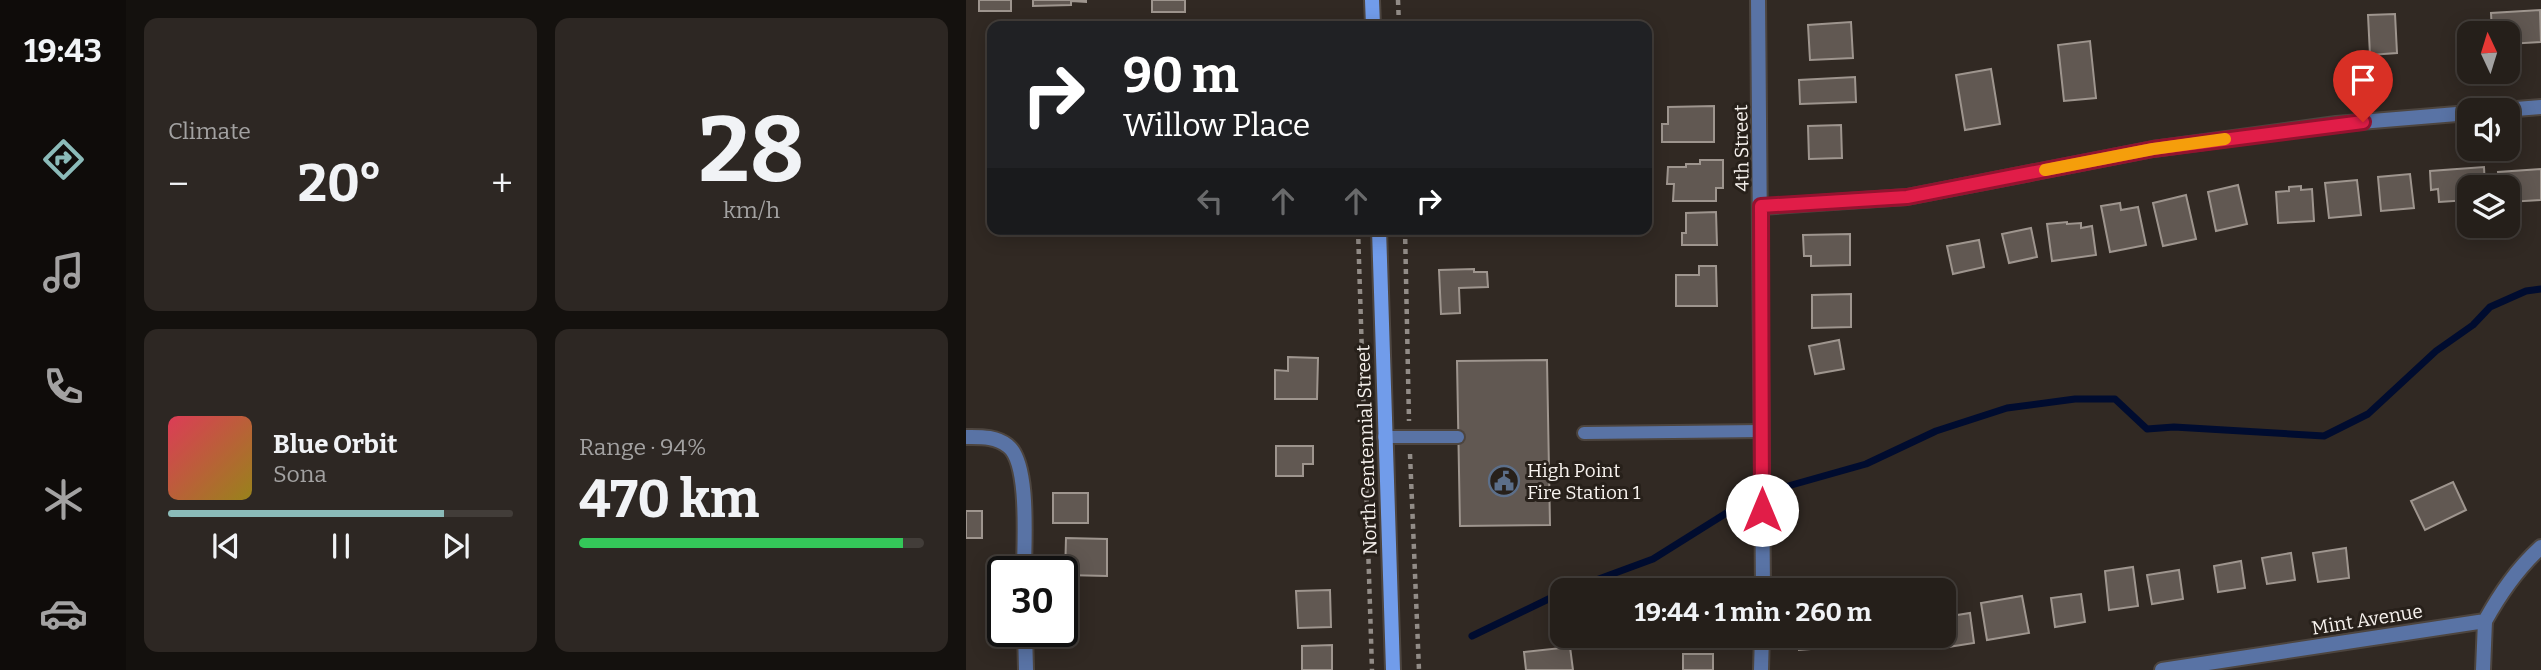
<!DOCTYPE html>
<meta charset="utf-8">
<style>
:root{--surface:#251f1a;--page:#2d2723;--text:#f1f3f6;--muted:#a3a2a2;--line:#423d39;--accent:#8bbbb9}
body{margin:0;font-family:Bitter,serif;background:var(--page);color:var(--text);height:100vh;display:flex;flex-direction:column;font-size:26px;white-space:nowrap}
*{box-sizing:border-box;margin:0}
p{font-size:23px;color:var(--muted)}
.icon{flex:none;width:38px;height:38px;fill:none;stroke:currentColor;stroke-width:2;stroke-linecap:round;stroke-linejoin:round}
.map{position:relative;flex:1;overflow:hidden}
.panel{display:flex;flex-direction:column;gap:18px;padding:18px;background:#14110e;width:840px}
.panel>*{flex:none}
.guide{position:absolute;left:21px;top:21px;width:665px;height:214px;border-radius:14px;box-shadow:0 4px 18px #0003,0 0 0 2px var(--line);background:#202124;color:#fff;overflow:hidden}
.needle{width:46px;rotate:356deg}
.controls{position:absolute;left:1491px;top:21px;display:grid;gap:14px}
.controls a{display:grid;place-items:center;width:63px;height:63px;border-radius:14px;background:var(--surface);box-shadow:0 4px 18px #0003,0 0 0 2px var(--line);font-size:35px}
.speed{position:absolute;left:21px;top:556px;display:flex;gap:14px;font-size:35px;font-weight:700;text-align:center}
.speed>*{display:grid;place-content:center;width:91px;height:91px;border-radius:50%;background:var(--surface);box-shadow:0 4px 18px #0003,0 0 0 2px var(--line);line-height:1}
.speed .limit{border:4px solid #111;border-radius:10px;background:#fff;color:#111}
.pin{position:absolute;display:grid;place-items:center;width:60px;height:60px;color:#fff;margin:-72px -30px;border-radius:50% 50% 50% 0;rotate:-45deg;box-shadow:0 0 7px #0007}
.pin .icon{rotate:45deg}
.me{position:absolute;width:77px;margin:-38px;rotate:0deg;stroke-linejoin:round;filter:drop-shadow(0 0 5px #0008)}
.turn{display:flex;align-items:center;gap:24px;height:147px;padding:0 21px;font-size:32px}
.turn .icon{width:91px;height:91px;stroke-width:2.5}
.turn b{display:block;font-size:49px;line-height:60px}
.lanes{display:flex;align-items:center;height:66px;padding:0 21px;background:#0003;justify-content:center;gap:35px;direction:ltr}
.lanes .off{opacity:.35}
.big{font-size:52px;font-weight:700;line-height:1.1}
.panel .card{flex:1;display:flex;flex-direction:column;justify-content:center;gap:10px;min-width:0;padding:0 24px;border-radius:14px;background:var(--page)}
.panel .dial{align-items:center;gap:0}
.dial b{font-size:91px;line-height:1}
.song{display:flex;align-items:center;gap:21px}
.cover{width:84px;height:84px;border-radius:10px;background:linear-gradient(135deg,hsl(350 70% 55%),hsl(50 70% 35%))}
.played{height:7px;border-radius:4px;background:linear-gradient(90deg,var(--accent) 80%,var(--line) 80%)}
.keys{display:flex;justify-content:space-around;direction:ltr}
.heat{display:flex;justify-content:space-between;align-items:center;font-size:38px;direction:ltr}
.charge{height:10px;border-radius:5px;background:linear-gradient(90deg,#34c759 94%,var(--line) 0)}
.panel .tiles{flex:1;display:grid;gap:18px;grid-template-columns:repeat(2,1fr)}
.trip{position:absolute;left:584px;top:578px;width:406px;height:70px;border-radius:14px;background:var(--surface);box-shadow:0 4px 18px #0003,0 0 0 2px var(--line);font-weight:700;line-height:70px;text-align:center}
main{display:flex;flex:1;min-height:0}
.dock{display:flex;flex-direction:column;width:126px;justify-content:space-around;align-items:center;background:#0f0c0a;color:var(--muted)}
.dock .icon{width:49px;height:49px}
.dock .on{color:var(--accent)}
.dock b{font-size:32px;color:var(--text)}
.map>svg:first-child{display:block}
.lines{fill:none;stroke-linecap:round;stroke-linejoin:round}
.stream{stroke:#000c2f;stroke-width:7}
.building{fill:#615852;stroke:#9e958e;stroke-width:2}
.lane-casing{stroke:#4d453f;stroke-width:16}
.street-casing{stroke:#4d453f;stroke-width:18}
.secondary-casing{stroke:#4d453f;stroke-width:18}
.path{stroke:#928c87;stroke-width:4.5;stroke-dasharray:5 5;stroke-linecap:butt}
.lane{stroke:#5973a5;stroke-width:12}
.street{stroke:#5973a5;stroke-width:14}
.secondary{stroke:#719cea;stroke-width:14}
.route-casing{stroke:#92132f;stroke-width:18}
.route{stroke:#e11d48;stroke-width:12}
.slow{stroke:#f59e0b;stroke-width:12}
.labels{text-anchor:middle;stroke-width:6;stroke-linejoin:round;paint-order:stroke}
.street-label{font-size:19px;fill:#f7f2ee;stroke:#27201a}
.poi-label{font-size:19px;fill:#f7f2ee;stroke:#27201a;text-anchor:start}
</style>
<main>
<nav class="dock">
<b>19:43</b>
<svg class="icon on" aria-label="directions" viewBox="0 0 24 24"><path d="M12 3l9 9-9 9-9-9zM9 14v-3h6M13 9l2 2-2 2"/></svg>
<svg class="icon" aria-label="music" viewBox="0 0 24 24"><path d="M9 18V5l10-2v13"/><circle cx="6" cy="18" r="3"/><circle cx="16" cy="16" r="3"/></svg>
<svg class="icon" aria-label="phone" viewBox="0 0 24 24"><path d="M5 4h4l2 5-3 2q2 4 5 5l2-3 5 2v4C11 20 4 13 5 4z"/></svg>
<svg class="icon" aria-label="climate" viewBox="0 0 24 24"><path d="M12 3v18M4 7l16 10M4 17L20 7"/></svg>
<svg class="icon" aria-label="car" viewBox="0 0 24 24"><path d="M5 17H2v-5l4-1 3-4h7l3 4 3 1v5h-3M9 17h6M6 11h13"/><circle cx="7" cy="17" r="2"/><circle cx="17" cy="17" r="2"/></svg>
</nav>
<section class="panel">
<div class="tiles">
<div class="card"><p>Climate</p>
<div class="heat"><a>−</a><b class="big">20°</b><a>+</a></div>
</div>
<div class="card dial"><b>28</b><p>km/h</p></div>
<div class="card">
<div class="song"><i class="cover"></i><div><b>Blue Orbit</b><p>Sona</p></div></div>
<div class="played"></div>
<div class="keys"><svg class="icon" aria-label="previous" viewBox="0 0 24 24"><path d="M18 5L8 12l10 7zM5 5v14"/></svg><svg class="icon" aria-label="pause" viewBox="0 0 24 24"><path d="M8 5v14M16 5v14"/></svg><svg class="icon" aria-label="next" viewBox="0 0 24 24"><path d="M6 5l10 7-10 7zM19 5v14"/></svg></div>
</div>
<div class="card"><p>Range · 94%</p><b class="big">470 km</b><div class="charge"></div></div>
</div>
</section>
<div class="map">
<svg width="1575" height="670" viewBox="0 0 1575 670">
<rect width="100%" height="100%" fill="#312923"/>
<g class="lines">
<g class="stream">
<path d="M815,488l85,-24 70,-33 71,-23 68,-9h40l32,30 27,-2 150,9 44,-22 68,-63 37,-26 17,-18 36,-16 15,-2"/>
<path d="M603,590l84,-31 91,-57"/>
<path d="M506,636l91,-44"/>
</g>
</g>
<g class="building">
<rect x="13" y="0" width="32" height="11"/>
<path d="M67,0h53v2l-15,-1v4l-38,1z"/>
<rect x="186" y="0" width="33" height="12"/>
<path d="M1574,10l1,32 -33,2v-11h-16l-1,-20z"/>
<path d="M1429,14l2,39 -27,2 -2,-40z"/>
<path d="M885,22l2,36 -43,2 -2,-35z"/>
<path d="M1124,41l6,57 -32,3 -6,-56z"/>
<path d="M1025,69l9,55 -35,6 -9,-55z"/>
<path d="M889,77l1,25 -56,2 -1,-24z"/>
<path d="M748,106v36h-52v-18h6v-17z"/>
<path d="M875,125l1,33 -33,1 -1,-33z"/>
<path d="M734,160h23v28h-7v13h-43l1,-17h-7l1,-17h18v-3h14z"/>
<path d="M1518,167l1,20h-16v13l-30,2 -1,-13 -7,1 -1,-19z"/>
<path d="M1575,169v31l-33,2v-15h-9l-1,-15z"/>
<path d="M1444,174l4,34 -33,3 -3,-34z"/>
<path d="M1391,180l4,35 -32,3 -4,-35z"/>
<path d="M1272,185l9,39 -31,7 -8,-39z"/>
<path d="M1335,186v4l11,-1 2,32 -36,2 -2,-31 13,-1v-4z"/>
<path d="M1220,195l10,44 -33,7 -10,-43z"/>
<path d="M1154,203l1,7 17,-3 8,38 -36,7 -9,-46z"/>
<path d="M750,212l1,33h-35v-12h4v-20z"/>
<path d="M1101,222v2l14,-1v5l11,-2 4,29 -44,6 -5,-37z"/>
<path d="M1065,228l6,29 -28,6 -7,-29z"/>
<path d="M884,234v31l-39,1v-10h-7l-1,-21z"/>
<path d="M1013,240l5,27 -31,7 -6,-28z"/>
<path d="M733,266h17l1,40h-41v-31h23z"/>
<path d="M508,269v3h13l1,15 -29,1 1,25 -19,1 -2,-44z"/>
<path d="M885,294v33l-39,1v-33z"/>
<path d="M873,340l5,29 -29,5 -6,-28z"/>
<path d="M322,357l30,1 -1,41h-42v-29l13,1z"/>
<path d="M581,360l3,165 -90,1 -3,-165z"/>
<path d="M310,446h37v18h-10v12h-27z"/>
<path d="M1487,482l13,28 -41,20 -14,-29z"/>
<rect x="87" y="493" width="35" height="30"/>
<rect x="0" y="511" width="16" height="27"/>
<path d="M100,538l41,1v37l-42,-1z"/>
<path d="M1380,548l3,30 -31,4 -5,-29z"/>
<path d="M1325,553l4,27 -28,4 -5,-26z"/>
<path d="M1275,561l4,27 -27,4 -4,-26z"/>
<path d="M1167,567l5,39 -29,4 -4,-39z"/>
<path d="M1213,570l4,29 -31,5 -5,-29z"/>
<path d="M364,590l1,37 -33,1 -2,-37z"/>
<path d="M1115,594l4,28 -30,5 -4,-29z"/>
<path d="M1056,596l7,37 -42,7 -6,-37z"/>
<path d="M1004,613l4,30 -26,4 -4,-30z"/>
<path d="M832,635h50l1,11 -50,4z"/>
<path d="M893,635h53l1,7 -53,5z"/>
<path d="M366,645v25h-30v-24z"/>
<path d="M604,647l3,23h-47l-2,-18z"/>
<rect x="717" y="654" width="30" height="16"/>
</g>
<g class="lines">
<g class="lane-casing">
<g id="lane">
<path d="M618,433l178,-2"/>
<path d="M418,437h74"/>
</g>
</g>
<g class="street-casing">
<g id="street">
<path d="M792,0l5,590"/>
<path d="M1538,110l37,-3"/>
<path d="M795,207l146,-10 246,-48 183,-25 133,-11"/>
<path d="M0,437c14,0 30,-1 42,9 22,17 16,98 16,126"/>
<path d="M59,632l1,38"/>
<path d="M795,670l1,-35"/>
<path d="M1196,670l323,-49c16,-29 32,-52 56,-74"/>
<path d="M1517,670l2,-49"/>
</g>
</g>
<g class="secondary-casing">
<g id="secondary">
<path d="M406,0l1,26"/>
<path d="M413,229l14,441"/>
</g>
</g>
<g class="path">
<path d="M432,0l1,26"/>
<path d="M392,229l14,441"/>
<path d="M439,229l4,192"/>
<path d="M444,454l9,216"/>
</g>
<use href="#lane" class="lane"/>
<use href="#street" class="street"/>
<use href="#secondary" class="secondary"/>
</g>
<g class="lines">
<g class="route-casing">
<path id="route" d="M796,510l-1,-304 146,-9 246,-48 210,-27"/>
</g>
<use href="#route" class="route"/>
<path class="slow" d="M1079,170l108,-21 72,-10"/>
</g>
<defs>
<g id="civic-ring" transform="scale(1.575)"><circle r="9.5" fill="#27201a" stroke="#5c6f8a" stroke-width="1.5"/><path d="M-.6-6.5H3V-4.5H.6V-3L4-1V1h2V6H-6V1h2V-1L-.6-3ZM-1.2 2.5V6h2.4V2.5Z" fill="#5c6f8a"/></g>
</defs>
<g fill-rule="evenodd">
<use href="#civic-ring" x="538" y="481"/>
</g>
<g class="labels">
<g class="street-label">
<text transform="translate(775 148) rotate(-91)" y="7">4th Street</text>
<text transform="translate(400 450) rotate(-92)" y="7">North Centennial Street</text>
<text transform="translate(1401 619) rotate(-9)" y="7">Mint Avenue</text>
</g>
<g class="poi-label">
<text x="561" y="477">High Point<tspan x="561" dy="22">Fire Station 1</tspan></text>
</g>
</g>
</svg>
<div class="controls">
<a><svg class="needle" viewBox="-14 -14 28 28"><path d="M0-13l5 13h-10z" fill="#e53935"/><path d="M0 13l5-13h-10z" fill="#a3a2a2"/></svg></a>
<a><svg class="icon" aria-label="sound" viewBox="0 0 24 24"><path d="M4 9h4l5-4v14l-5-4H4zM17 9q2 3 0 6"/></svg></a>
<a><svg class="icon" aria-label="layers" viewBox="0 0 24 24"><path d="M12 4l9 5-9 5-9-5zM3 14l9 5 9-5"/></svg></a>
</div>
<div class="speed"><div class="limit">30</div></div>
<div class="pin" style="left:1397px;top:122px;background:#d93025"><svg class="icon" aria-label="arrive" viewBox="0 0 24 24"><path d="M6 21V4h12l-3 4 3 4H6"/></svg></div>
<svg class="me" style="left:796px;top:510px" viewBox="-20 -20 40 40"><circle r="19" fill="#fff"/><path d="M0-13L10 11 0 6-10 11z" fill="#e11d48"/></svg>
<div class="trip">19:44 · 1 min · 260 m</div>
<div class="guide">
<div class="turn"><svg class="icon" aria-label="right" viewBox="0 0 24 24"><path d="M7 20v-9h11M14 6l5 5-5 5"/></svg><div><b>90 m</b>Willow Place</div></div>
<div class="lanes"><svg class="icon off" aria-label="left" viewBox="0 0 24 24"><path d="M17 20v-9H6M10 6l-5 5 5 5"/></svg><svg class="icon off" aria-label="ahead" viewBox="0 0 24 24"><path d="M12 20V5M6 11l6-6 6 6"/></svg><svg class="icon off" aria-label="ahead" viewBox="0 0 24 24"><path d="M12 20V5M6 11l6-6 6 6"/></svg><svg class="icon" aria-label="right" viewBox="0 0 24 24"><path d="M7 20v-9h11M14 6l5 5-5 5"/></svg></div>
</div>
</div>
</main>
